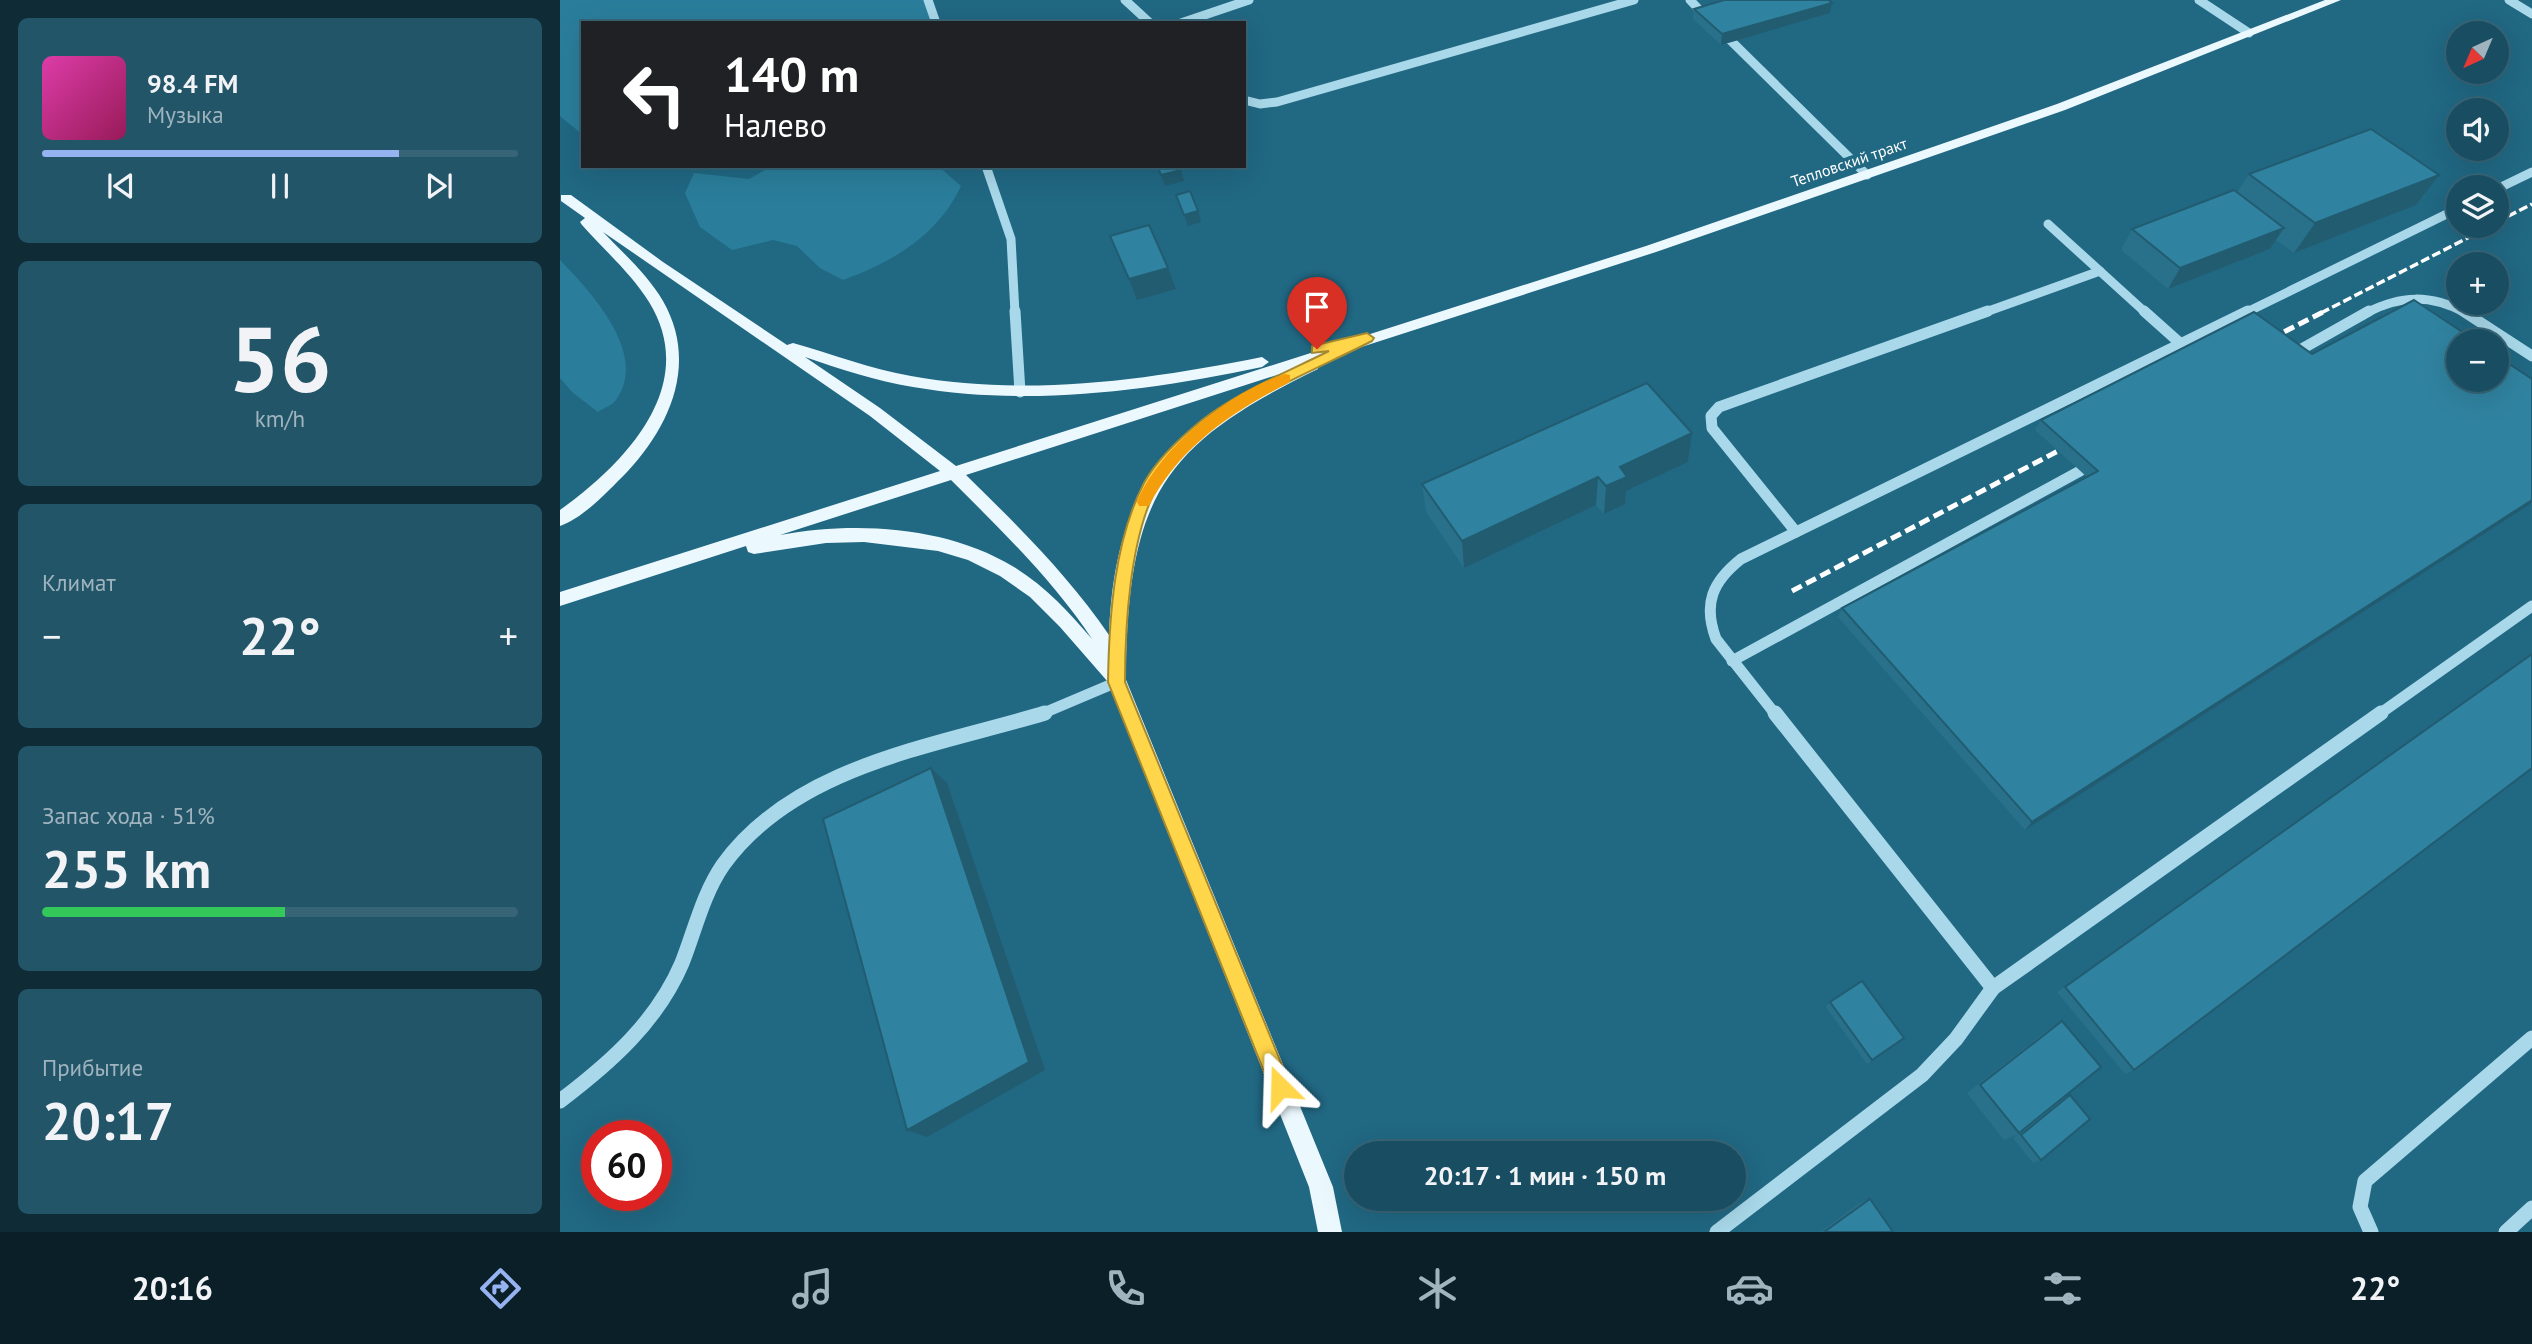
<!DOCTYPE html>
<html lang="ru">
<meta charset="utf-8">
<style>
:root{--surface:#194e62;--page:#225568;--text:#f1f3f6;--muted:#9fb4be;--line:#376577;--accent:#95b2f1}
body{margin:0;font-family:"PT Sans",sans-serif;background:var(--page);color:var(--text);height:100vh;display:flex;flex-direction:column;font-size:26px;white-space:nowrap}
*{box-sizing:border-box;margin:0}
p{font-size:23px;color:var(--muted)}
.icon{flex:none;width:38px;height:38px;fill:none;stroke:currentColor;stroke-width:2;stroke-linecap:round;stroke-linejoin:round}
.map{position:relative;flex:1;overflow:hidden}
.sheet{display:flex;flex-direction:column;gap:18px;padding:18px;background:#0e2b36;width:560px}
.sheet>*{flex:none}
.hud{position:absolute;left:21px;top:21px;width:665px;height:147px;border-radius:0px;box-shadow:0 7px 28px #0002,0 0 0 2px var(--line);background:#202124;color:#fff;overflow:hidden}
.needle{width:46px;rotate:224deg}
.buttons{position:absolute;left:1886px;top:21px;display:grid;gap:14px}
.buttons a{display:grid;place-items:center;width:63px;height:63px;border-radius:50%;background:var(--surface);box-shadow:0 7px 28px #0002,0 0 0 2px var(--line);font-size:35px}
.speed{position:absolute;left:21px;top:1120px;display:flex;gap:14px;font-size:35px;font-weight:700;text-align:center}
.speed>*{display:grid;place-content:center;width:91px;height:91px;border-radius:50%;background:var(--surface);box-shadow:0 7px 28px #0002,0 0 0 2px var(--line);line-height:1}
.speed .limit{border:10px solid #d22;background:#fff;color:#111}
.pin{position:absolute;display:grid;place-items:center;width:60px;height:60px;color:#fff;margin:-72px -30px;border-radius:50% 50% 50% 0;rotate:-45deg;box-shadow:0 0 7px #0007}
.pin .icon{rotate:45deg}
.me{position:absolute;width:77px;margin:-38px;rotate:338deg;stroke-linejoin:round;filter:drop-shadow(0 0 5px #0008)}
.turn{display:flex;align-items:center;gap:24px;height:147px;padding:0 28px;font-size:32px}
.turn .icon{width:91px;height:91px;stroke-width:2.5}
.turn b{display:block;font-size:49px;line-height:60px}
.big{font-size:52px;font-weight:700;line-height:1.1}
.sheet .widget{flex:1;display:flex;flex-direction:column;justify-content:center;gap:10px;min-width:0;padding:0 24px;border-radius:10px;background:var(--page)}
.sheet .dial{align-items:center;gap:0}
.dial b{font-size:91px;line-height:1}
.song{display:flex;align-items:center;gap:21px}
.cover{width:84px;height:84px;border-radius:10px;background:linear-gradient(135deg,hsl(320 70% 55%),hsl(330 70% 35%))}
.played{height:7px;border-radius:4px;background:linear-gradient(90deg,var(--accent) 75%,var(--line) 75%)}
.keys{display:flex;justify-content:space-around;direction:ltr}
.heat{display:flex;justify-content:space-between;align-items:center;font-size:38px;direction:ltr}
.charge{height:10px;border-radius:5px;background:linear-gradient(90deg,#34c759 51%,var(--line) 0)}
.trip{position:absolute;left:784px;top:1141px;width:402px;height:70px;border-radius:35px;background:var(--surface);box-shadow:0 7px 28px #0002,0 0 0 2px var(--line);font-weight:700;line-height:70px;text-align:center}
.tab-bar{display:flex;height:112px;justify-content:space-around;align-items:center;background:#0a1f27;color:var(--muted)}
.tab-bar .icon{width:49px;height:49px}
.tab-bar .selected{color:var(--accent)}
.tab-bar b{font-size:32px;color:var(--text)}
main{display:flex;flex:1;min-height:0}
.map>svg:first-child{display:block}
.green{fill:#2a7e9b}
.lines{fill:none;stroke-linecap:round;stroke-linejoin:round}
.minor-far2{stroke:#a8d8e9;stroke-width:9}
.minor-far1{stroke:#a8d8e9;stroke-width:11}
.minor{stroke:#a8d8e9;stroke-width:15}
.major{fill:#ebf8fe;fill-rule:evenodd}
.rail-far1{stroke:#fff;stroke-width:3.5;stroke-dasharray:9 3.5;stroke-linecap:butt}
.rail{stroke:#fff;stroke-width:5;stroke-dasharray:11 5;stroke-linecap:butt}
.wall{fill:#29718a}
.shaded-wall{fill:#225c70}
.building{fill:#3083a0;stroke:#225c70;stroke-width:2}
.route{fill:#ffd54a;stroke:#a68a30;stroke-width:2}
.slow{fill:#f59e0b}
.labels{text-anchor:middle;stroke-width:7;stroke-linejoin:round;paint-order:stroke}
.far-street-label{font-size:16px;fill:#fff;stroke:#216883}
</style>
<main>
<section class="sheet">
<div class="widget">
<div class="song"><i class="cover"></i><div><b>98.4 FM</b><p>Музыка</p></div></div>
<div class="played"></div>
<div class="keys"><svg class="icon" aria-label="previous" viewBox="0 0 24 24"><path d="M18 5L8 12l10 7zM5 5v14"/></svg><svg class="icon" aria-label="pause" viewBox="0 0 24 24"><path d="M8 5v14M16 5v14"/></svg><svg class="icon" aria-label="next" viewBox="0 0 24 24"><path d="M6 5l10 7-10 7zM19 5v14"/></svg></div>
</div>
<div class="widget dial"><b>56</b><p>km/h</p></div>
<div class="widget"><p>Климат</p>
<div class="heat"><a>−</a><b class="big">22°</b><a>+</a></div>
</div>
<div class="widget"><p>Запас хода · 51%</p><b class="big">255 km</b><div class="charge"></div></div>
<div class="widget"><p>Прибытие</p><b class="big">20:17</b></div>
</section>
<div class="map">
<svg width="1972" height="1232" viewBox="0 0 1972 1232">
<rect width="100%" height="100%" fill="#216883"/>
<g class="green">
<path d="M0,0h365l9,23h-351v112l-23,-19z"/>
<path d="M212,166h166l23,20c-23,49 -68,76 -118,94l-23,-12 -23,-22 -24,-6 -41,10 -32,-23 -15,-34 9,-20 55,6z"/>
<path d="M0,260c29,30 90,94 56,140 -3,5 -13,8 -18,12l-26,-20 -12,-14z"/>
</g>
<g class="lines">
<g class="minor-far2">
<path d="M368,0l8,23"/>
<path d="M565,0l25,23"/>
<path d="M1130,0l17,18"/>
<path d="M1639,0l50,33"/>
<path d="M1949,0l23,14"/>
<path d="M621,23l68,-23"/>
<path d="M1160,30l147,145"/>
<path d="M684,100l16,4 17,-2 357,-102"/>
<path d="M426,166l25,73 4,74"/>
<path d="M1937,189l35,-17"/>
<path d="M1488,224l98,89"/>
<path d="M1423,313l117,-42"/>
<path d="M1685,313l214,-105"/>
<path d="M1806,313c35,-18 64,-19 100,0"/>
</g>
<g class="minor-far1">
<path d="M455,311l5,81"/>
<path d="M1584,311l37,33"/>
<path d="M1903,311l69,45"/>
<path d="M1731,355l78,-44"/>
<path d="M1236,532l-84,-104 -1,-12 8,-9 269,-96"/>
<path d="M1172,661l348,-190"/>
<path d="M479,715l78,-33"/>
<path d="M1216,715l-60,-76c-13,-35 -4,-57 25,-80l507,-248"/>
<path d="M1818,715l154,-109"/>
</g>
<g class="minor">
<path d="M1215,713l218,275"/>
<path d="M0,1101c50,-38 97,-79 122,-138 13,-33 21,-69 41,-98 72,-100 213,-119 322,-152"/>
<path d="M1157,1232l205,-157 34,-36 37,-51 388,-275"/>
<path d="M1811,1232l-11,-25 5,-26 167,-143"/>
<path d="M1946,1232l26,-24"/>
</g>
<path class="major" d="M1765,0h16l-276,110 -409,142 -338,109v8c-152,74 -188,124 -192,295l-4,6 211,517 9,45h-24l-9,-45 -201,-505 -48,-55 -30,-30 -30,-21 -32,-16 -30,-9 -74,-9 -38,1 -72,11 -6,-2 -2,-6 -186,60v-14l380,-121 -70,-55 -267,-184c21,22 45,43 60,69 35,61 8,124 -36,171 -18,18 -42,45 -67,54v-16c64,-46 141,-124 89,-208 -18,-29 -45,-52 -67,-77l-2,-3 5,-4 -24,-17v-6h10l92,67 124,83 6,-2c39,11 78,26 118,33 118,21 236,4 351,-19l7,5 -7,5c-115,24 -232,40 -349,20 -37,-6 -73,-18 -108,-30l75,51 76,58 690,-220 411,-142zM726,372c-122,59 -172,124 -177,263 -41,-60 -91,-109 -143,-160zM391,480c51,51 101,99 141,159 -23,-27 -47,-53 -78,-72 -67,-41 -159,-46 -234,-32z"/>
<g class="rail-far1">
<path d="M1937,222l35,-18"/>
<path d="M1761,313l170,-87"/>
</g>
<g class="rail">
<path d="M1710,339l55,-28"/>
<path d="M1232,591l266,-140"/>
</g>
</g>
<g class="wall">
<path d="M1272,3l-2,10 -109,32 -28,-26 1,-10z"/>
<path d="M1689,174l190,1 -23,30 -122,48 -18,-13 -6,9 -102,40 -47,-39 11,-21 105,-36z"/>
<path d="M1752,354l220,25v124l-507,327 -187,-213 4,-9 245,-131 -52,-47 6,-10z"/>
<path d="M1132,433l-4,29 -62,29 -1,13 -21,10 -8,-9 -132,63 -38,-56 -4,-28z"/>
<path d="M1972,654l-398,416 -9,4 -68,-82z"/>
<path d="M1270,1002l74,36 -37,26 -41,-57z"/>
<path d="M1502,1021l2,76 6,-2 -29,65 -8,3 -20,-25 6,-4 -15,6 -37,-47 79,-62z"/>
<path d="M1310,1199l23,33h-73l40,-29z"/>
</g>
<g class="shaded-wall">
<path d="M1272,3l-2,10 -109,32 1,-11z"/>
<path d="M621,170l3,11 -19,5 -4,-11z"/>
<path d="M1879,175l-23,30 -122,48 21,-30z"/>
<path d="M638,211l3,11 -13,4 -4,-11z"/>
<path d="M1724,228l-14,21 -102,40 12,-21z"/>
<path d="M608,268l8,21 -39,11 -8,-21z"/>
<path d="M1132,433l-4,29 -62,29 -1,13 -21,10 2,-28 14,-19z"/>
<path d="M1038,477l-2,28 -132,63 -2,-27z"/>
<path d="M1972,500v3l-507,327 7,-8z"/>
<path d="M371,768l16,15 98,287 -118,67 -20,-7z"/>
</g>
<g class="building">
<path d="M1164,0h105l3,3 -110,31 -28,-25z"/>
<path d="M1811,129l68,46 -124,48 -66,-49z"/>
<path d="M597,166h22l2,4 -20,5z"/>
<path d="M1674,190l50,38 -104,40 -48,-39z"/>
<path d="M630,191l8,20 -14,4 -8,-20z"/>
<path d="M589,225l19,43 -39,11 -19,-43z"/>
<path d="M1854,300l62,41h-17v39h38v-24l35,23v121l-500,322 -190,-214 256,-137 -57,-51 213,-108 58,42z"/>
<path d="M1087,383l45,50 -72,34 7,10 -21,9 -8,-9 -136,64 -40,-57z"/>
<path d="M1972,654v114l-398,302 -69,-83z"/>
<path d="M371,768l98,294 -122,68 -84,-311z"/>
<path d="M1302,981l42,57 -32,22 -42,-58z"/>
<path d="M1502,1021l39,46 -82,66 -39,-48z"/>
<path d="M1510,1095l20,24 -49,41 -20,-25z"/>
<path d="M1310,1199l23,33h-69z"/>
</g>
<path class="route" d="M807,333l7,5 -2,3c-70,36 -175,74 -215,146 -27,50 -32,138 -32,195l166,405 -3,7 -8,3 -7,-3 -165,-412c1,-65 6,-141 36,-199 13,-24 37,-46 58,-63 38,-29 85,-48 127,-69l-17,2v-7z"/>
<path class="slow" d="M725,374l5,1v7c-58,30 -111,65 -141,124h-10l-2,-4c21,-53 93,-111 148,-128z"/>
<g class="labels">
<g class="far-street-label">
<text transform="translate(1289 162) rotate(-19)" y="6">Тепловский тракт</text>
</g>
</g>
</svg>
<div class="buttons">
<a><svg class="needle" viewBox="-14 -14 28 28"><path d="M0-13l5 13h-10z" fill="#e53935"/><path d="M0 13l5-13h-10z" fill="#9fb4be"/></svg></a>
<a><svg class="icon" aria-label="sound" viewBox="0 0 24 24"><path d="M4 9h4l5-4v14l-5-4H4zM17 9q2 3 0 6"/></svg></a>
<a><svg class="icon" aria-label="layers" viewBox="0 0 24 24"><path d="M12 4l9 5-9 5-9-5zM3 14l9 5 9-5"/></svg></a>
<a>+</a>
<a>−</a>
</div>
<div class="speed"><div class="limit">60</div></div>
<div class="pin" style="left:757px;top:349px;background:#d93025"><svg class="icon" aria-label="arrive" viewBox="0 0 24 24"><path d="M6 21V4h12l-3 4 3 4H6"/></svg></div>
<svg class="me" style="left:720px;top:1087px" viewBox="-20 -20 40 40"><path d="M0-17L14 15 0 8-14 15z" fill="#ffd54a" stroke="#fff" stroke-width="4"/></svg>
<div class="trip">20:17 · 1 мин · 150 m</div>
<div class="hud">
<div class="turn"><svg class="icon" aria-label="left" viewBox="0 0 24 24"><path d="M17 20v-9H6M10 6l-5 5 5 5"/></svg><div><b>140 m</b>Налево</div></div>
</div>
</div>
</main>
<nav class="tab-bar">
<b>20:16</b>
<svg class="icon selected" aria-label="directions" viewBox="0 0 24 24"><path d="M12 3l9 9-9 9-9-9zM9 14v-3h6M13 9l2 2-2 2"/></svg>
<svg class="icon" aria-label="music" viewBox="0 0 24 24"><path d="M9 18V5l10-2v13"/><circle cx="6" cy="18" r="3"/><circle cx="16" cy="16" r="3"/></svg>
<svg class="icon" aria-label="phone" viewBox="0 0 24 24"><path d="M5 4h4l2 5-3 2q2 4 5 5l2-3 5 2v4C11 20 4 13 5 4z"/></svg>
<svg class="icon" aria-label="climate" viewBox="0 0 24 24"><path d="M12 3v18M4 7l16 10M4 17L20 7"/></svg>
<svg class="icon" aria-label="car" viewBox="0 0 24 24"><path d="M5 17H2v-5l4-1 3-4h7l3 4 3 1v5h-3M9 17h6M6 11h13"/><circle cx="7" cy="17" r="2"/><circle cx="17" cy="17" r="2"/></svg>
<svg class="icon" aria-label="filters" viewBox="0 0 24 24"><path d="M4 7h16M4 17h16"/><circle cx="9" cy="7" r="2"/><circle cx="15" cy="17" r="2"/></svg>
<b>22°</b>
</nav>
